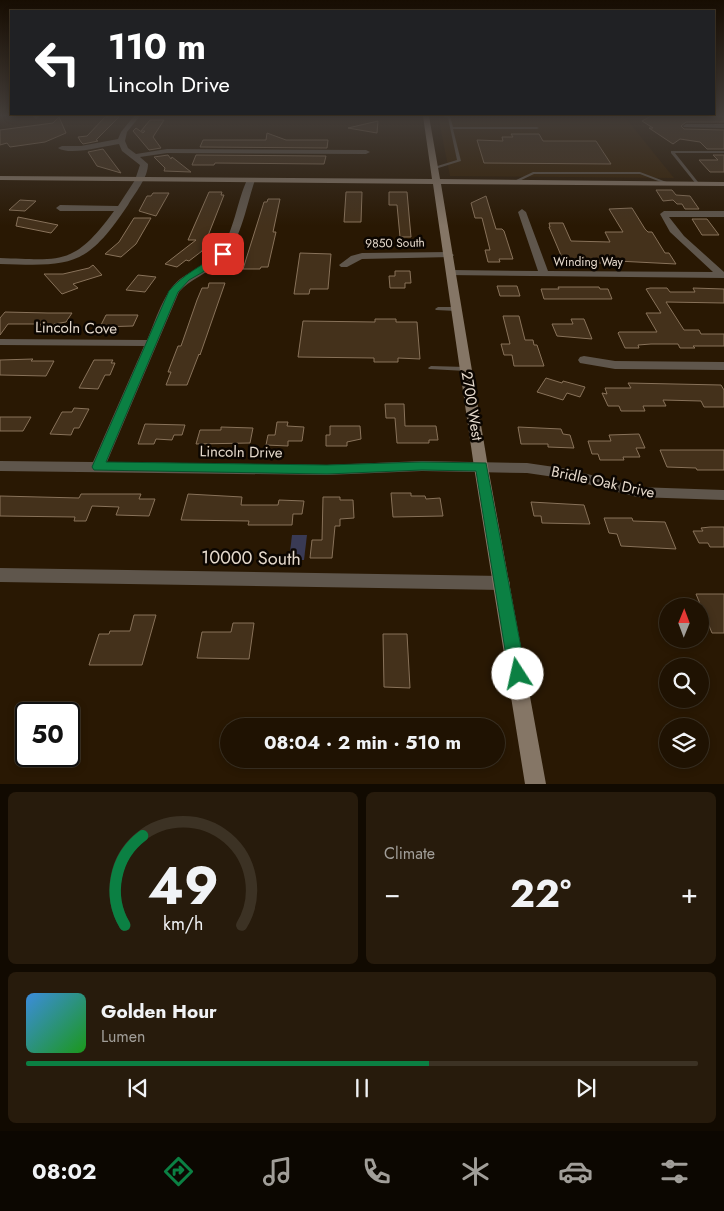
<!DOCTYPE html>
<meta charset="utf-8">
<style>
:root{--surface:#1f1202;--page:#271b0c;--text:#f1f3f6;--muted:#a19e99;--line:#3c3224;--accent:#0b8043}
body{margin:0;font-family:Jost,sans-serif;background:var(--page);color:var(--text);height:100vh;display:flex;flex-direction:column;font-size:19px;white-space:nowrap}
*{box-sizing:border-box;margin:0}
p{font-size:16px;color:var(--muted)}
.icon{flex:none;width:28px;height:28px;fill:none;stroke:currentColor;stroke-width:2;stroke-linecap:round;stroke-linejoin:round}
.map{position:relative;height:784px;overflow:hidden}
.details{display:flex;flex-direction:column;gap:8px;padding:8px;background:#110a01;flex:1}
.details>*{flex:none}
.guide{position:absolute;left:10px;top:10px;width:705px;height:105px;border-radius:0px;box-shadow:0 2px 8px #0003,0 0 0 1px var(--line);background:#202124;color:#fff;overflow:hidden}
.needle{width:32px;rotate:1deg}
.controls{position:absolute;left:659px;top:598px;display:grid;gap:10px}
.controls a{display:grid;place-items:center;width:50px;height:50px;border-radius:50%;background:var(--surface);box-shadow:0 2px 8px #0003,0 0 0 1px var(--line);font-size:25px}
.speed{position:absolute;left:15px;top:702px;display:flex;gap:10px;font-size:25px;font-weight:700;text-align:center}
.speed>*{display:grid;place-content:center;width:65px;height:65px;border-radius:50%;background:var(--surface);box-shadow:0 2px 8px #0003,0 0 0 1px var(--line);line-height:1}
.speed .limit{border:2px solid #111;border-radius:8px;background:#fff;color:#111}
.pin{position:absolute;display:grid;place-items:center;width:42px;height:42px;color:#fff;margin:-21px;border-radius:10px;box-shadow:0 2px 8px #0006}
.me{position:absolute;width:55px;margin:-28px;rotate:350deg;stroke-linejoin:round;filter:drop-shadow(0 0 4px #0008)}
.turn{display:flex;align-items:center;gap:18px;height:105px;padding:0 15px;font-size:22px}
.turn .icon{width:65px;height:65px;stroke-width:2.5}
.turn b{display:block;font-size:35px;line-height:42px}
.big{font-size:38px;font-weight:700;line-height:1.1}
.details .widget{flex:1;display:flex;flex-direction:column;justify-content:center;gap:8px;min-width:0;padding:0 18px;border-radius:8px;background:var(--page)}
.details .dial{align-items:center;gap:0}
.dial svg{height:130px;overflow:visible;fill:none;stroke:var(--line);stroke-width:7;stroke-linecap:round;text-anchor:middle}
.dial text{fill:var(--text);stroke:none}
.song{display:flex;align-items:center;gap:15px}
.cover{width:60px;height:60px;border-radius:8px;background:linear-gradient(135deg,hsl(210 70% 55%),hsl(120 70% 35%))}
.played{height:5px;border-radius:2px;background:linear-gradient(90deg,var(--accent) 60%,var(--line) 60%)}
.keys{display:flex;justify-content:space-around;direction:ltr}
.heat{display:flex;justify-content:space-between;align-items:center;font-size:28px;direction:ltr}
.details .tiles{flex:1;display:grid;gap:8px;grid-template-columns:1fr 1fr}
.widget:last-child{grid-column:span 2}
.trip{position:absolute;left:220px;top:718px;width:285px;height:50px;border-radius:25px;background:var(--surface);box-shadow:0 2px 8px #0003,0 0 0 1px var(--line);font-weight:700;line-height:50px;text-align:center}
.dock{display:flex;height:80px;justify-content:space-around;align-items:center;background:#0c0701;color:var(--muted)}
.dock .icon{width:35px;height:35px}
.dock .current{color:var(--accent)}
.dock b{font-size:22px;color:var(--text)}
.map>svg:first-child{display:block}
.built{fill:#351f02}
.green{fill:#393a54}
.building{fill:#44311b;stroke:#88725a}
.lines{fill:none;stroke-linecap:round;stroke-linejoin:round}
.lane{fill:#5f564c;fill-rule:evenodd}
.street{fill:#5f564c;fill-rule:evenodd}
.secondary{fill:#857666;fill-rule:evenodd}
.route{fill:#0b8043;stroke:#07532c}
.labels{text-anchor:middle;stroke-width:5;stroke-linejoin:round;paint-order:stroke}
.far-street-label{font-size:12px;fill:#e6dacd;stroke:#0c0601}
.street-label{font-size:15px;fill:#e6dacd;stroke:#0c0601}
.near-street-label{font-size:18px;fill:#e6dacd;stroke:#0c0601}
</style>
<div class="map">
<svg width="724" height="784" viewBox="0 0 724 784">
<rect width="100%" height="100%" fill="#291803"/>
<path class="built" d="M438,116h186l50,62 -224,-2z"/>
<path class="green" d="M292,535h15l-3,25h-15z"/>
<g class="building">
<path d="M651,116h73v6h-38l-5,4 3,3 40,1v19h-17l-7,-7 -20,-3 -7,5 -24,-16h4l-11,-7z"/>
<path d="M59,117l7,16 -21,9 -35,5 -3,-4 -7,2v-15l53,-7z"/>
<path d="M105,117h14l-23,23 2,1 -15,3 -2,-2 -3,-5 9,-1z"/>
<path d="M150,120h14l-11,17 8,11 -12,2 -16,-19 3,-3 7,5 2,-2h-4z"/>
<path d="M378,121l-1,12 -29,-5z"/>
<path d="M267,133l19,7h42l-1,8 -127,-1 3,-7h63z"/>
<path d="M511,134h28l4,7h53l15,23 -127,-1 -7,-23 26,1 -1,-4h11z"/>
<path d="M103,149l18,24 -24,-7 -9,-14z"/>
<path d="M168,155l3,4 1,-2 19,15 -27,-1 1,-3 -11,-11z"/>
<path d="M196,155l130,1 -2,8 -109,-1 -1,2h-22z"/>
<path d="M713,155h11v17h-14l-11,-12h19z"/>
<path d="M656,190h16l4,5 14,1 9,13h-14l-3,-5h-5l-4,-4 -10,1z"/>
<path d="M209,192h13l-1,3h3l-22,56 -13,10 -3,-1 -9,7 -12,-3 31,-24h-8z"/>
<path d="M346,192h16l-1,30h-17z"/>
<path d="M389,192h18l4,45h-11l-3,-32h-8z"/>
<path d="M153,193h16l-13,23 -17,-5 8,-15h4z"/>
<path d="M486,196l10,33h6l2,2 9,28h-14l1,3h-12l-3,-12h5l-8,-32h-7l-4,-15z"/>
<path d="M268,199h12l-7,33h3l-8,35h-7l-1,2h-17l21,-67h3z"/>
<path d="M20,200l16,1 -11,10 -16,-1z"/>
<path d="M632,208l13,21 3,3h4l13,21h4l7,11 -59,-3 1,2h-40v-2l-15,-1 -14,-33h1l-1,-4h14l8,18 39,1 -5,-10h18l-14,-23z"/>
<path d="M18,217l40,8 -7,8 -35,-7z"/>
<path d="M134,218h17l-15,26 -15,13 -16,-3 14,-12z"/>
<path d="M692,219h15l12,16h-17z"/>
<path d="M300,253l31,1 -3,35h-18l-1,5h-15z"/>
<path d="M93,265l9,10 -29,9 5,4 -16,6 -18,-20h19l26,-6z"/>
<path d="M395,271h15l1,12h-6v5h-15l-1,-12h6z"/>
<path d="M138,275l18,2 -11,15 -19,-2z"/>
<path d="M209,283h16l-25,72 -1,-1 -12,31h-21l5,-13h-3l10,-26h3l16,-46 5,-12h6z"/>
<path d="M497,286h20l3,10h-20z"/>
<path d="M558,287h41l1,2h8l4,10h-68l-3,-10h18z"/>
<path d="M650,288h17l3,4h25l-2,-4 31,1v14l-58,-1 18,28h15l2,4h23v12h-31l2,2h-15l-2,-4h-27l-13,1 1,3h-14l-7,-15 1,-1h38l-11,-19h15l-15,-24z"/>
<path d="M5,312l43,1h24l-6,9 -12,2 -1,2h-14l2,-2h-33l-8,11v-17z"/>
<path d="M106,315h32l-5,11 -33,1z"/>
<path d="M503,316h16l6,24h8l1,5h3l7,21h-30l-2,-11h-8l-3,-11h9z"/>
<path d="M375,319h21v3h21l3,37 -22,-1v4h-24v-4l-76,-1 5,-36 72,1z"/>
<path d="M571,319h13l8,20 -35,-3 -5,-12h21z"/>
<path d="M33,359l-2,2h23l-8,15 -46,-1v-15z"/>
<path d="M94,360h19l-2,3h4l-5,12h-5l-7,14 -19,-1z"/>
<path d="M546,378l16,5 1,-2 22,6 -5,10 -13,-4 -4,7 -26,-8z"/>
<path d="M628,383l93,2 3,5v17h-20l-3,-6 -38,-1 3,6h-23l2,5h-24l-2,-5h-11l-6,-13 5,1 -2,-6h26z"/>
<path d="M385,404h19l1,22h31l2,14h-9v3h-32l-2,-25h-9z"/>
<path d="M74,408l15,1 -10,19h-5l-3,7 -21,-1 12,-22h10z"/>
<path d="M0,417h31l-8,14h-23z"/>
<path d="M277,422h11l-1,4 17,1 -2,14h-14v5l-22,-1 2,-10h7z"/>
<path d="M145,424l40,1 -3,10h-8l-2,5 -16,-1 -2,5h-16z"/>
<path d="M330,426h30l1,13 -14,3v4h-21v-11h4z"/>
<path d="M221,427l32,1 -3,15 -54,1 4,-14h21z"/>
<path d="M518,427l43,2 2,5 7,1 4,13 -26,-1v-3h-27z"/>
<path d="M639,434l6,14h-9l4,9h-17l1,3h-24l-2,-6h-6l-4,-13h23l-2,-6z"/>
<path d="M660,450h64v20h-27l-1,-2 -29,-1z"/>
<path d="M391,493h20v3h14l1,3 14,-1 3,18 -50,1z"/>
<path d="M81,494h60l-2,5h16l-6,17 -33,-1 3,-8 -27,-1 -6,15h-12l1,-4 -75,-1v-20l79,2z"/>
<path d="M188,494l54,3 -1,8h37l1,-5 25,1 -2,13h-9l-1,11h-44l1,-4 -68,-1z"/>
<path d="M323,497h17v3h13l1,18 -14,1v7h-5l-3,32h-22l2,-18h10z"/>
<path d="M531,502l53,3 6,19 -48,-1 -1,-7h-7z"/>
<path d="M604,518h28l1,3 32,1 11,27 -55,-3 -4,-12 -8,-1z"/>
<path d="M710,527h14v20h-14l-2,-4h-9l-6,-12h10l-2,-3z"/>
<path d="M696,594h28v39h-12z"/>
<path d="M134,615h22l-14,50h-53l10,-31h10l1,-3h20z"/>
<path d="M233,623h21l-5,36 -52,-1 5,-26h29z"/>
<path d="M383,634h24l3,54 -26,-1z"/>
</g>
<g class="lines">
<g class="lane">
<path d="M441,116h9l3,11h84l2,1 -2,1h-84l8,32 -26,8 -2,-1 1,-1 23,-7 -9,-42z"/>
<path d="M671,151h53v2h-49l23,29v2h-2l-25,-31z"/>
<path d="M533,172h107l29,11 -3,1 -26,-10h-106l-19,9 -3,-1z"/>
<path d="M438,307h18l3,2 -3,2 -20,-1 -1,-1z"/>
<path d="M431,366l35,1 3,2 -3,2 -37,-2 -1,-1z"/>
</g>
<g class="street">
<path d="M32,116h7v1l-3,2z"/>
<path d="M134,116h6l-13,16 -2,9 3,7 8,6 31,-5 199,1 4,2 -4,2 -199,-1 -27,4 8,7c0,14 -13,29 -20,41 -42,63 -57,61 -128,59v-6c62,2 74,8 114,-47h-54l-4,-3 4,-3 58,1 17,-26 5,-15 -18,-14 -3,-7c-15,2 -49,12 -61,4l4,-2h19l37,-7 3,-7z"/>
<path d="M686,124h38v4l-40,-1 -1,-1z"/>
<path d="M248,178l7,2c-9,26 -14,63 -35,82 -13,12 -30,17 -41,30l-72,170 220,3 95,-4 105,2 41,6 69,18 87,3v10l-87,-3 -69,-18 -41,-6 -105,-2 -95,4 -327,-4v-10l93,1 51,-116 -144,-1v-6l147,1c9,-20 16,-47 33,-61 12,-9 28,-14 38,-26 17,-21 18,-51 30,-75z"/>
<path d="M522,209l4,3 22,59 165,1 -43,-40 -10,-18 4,-3h60v6h-55l15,19 40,36v6l-277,-3v-4l4,-1 87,1 -20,-59z"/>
<path d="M449,252l5,3 -2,2 -90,2 -15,8h-6l-2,-2 12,-9 11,-3z"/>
<path d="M584,356l31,5 109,1v8l-109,-1 -35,-6 -2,-3 2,-3z"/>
<path d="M0,568l502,8 6,2 2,5 -2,5 -6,2 -502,-8z"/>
</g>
<path class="secondary" d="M423,116h6l11,63 284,3v4l-283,-2 47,283 58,317h-21l-51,-317 -41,-283 -433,-4v-4l432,3z"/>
</g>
<linearGradient id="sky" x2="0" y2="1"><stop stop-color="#170d02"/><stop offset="0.51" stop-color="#433d39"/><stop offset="1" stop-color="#433d39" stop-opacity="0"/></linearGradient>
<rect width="724" height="226" fill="url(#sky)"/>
<path class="route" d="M220,252l7,2 -12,11 -26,15 -11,12 -72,170 221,3 95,-3 64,1 40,211 -2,5 -6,3 -6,-3 -3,-5 -33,-203 -54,-1 -95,4 -233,-4 -2,-3 77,-176c14,-17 34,-25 51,-39z"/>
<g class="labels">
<g class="far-street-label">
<text transform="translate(395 243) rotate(-1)" y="4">9850 South</text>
<text x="588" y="266">Winding Way</text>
</g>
<g class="street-label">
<text transform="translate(76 328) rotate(1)" y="5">Lincoln Cove</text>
<text transform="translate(472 406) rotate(81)" y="5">2700 West</text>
<text transform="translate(241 452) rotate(1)" y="5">Lincoln Drive</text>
<text transform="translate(603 482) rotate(12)" y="5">Bridle Oak Drive</text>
</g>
<g class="near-street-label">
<text transform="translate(251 558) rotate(1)" y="6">10000 South</text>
</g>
</g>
</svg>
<div class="controls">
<a><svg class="needle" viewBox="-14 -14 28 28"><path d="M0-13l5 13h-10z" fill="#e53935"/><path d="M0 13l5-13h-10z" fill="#a19e99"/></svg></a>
<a><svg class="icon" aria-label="search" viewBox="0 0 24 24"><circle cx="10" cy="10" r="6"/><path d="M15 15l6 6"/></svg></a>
<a><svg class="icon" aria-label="layers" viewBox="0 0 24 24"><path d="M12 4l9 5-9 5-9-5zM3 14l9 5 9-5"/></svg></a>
</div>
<div class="speed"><div class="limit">50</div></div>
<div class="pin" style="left:223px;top:254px;background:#d93025"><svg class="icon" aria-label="arrive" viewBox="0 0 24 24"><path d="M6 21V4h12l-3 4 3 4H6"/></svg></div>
<svg class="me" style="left:518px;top:674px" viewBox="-20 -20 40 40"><circle r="19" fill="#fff"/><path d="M0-13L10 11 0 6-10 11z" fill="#0b8043"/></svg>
<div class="trip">08:04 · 2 min · 510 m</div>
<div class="guide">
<div class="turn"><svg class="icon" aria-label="left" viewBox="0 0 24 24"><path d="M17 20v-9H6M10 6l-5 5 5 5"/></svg><div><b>110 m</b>Lincoln Drive</div></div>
</div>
</div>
<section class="details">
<div class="tiles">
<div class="widget dial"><svg viewBox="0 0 100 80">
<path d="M14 69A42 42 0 1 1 86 69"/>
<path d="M14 69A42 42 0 0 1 25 14" stroke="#0b8043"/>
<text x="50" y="56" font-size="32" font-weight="700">49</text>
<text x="50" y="72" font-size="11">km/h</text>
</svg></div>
<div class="widget"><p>Climate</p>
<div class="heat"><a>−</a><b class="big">22°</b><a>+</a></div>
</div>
<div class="widget">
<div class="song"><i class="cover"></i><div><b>Golden Hour</b><p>Lumen</p></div></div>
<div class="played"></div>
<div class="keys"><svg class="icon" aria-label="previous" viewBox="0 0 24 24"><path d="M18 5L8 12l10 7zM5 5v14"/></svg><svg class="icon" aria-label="pause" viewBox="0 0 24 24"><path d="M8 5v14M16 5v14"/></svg><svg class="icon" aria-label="next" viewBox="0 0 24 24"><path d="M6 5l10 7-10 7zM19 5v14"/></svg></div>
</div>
</div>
</section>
<nav class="dock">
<b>08:02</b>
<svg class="icon current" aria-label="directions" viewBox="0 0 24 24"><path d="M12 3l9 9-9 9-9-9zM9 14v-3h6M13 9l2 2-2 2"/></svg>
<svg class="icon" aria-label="music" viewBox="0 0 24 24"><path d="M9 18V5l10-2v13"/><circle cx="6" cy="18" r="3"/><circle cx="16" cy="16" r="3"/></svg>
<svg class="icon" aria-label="phone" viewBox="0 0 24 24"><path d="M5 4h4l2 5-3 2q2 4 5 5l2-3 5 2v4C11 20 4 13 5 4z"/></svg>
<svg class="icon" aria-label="climate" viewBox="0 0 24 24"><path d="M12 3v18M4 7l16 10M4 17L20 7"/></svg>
<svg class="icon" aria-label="car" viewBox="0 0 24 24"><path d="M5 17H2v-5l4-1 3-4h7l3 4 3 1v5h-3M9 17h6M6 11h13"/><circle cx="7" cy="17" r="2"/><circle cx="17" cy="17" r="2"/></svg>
<svg class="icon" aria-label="filters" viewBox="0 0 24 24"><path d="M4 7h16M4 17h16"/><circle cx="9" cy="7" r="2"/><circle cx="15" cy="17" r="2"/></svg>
</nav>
